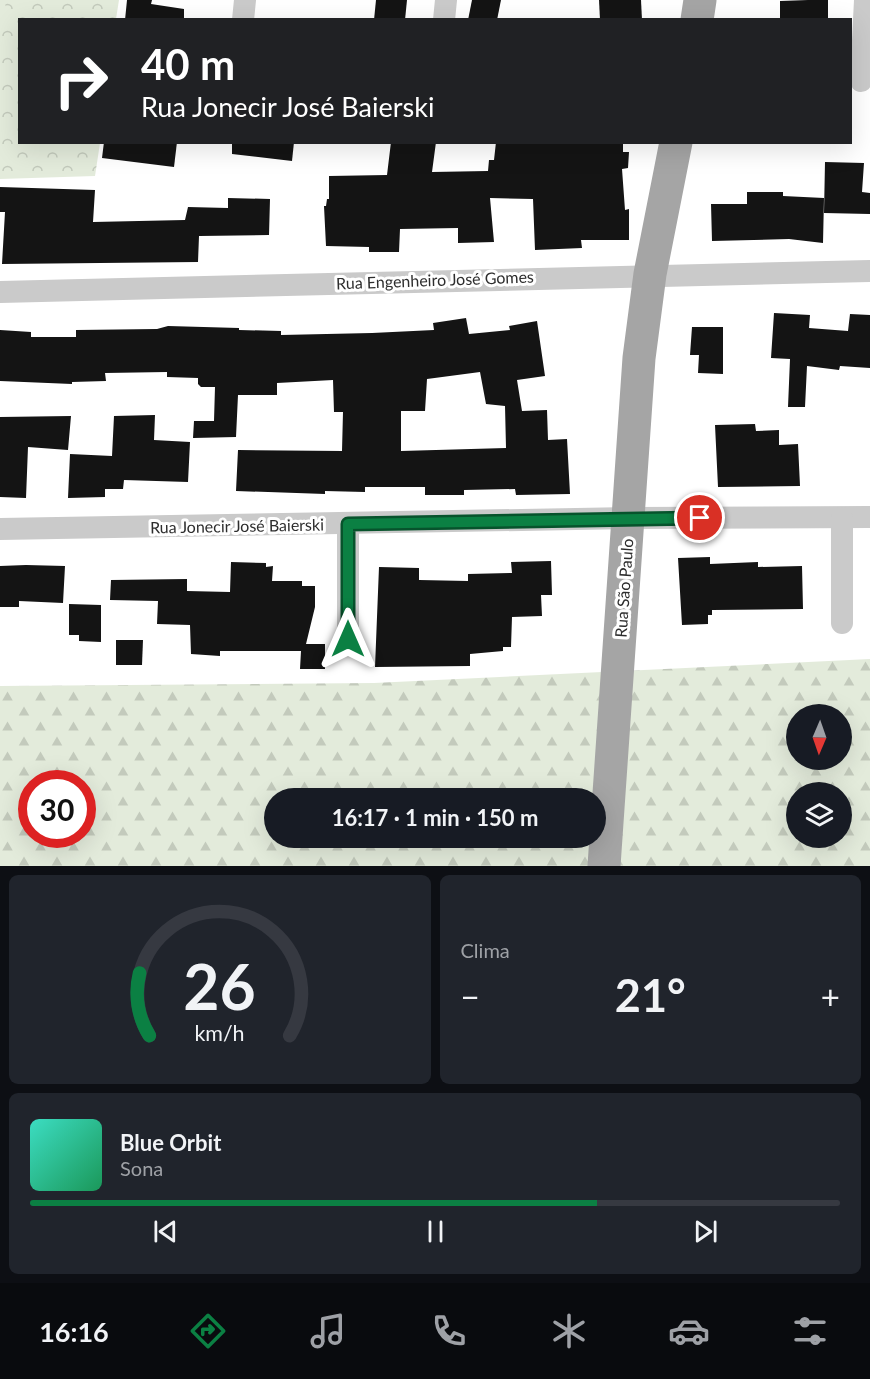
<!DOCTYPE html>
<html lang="pt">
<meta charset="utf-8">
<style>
:root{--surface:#171b24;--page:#20242c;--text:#f1f3f6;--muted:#9ea1a6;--line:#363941;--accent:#0b8043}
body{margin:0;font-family:Lato,sans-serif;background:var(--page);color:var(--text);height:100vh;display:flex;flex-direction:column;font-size:22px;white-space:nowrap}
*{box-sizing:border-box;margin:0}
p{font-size:20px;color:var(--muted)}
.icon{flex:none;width:33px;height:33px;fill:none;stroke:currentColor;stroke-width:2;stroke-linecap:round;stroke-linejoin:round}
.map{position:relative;height:866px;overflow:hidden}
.side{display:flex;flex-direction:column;gap:9px;padding:9px;background:#0d0f14;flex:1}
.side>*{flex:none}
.top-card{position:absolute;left:18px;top:18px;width:834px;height:126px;border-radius:0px;box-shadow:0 6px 24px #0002;background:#202124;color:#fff;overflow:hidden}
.needle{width:39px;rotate:182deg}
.tools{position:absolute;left:786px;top:704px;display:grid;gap:12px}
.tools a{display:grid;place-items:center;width:66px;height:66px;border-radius:50%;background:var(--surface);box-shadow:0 6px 24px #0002;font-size:30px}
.speed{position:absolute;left:18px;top:770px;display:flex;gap:12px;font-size:30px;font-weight:700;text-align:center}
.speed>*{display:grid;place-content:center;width:78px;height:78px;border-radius:50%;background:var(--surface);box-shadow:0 6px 24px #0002;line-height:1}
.speed .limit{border:9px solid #d22;background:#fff;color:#111}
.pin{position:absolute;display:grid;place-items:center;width:51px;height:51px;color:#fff;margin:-26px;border:3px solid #fff;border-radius:50%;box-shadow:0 2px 6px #0007}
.me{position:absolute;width:66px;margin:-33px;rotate:0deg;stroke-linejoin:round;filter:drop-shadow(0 0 4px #0008)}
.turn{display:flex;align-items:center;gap:21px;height:126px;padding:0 24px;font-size:27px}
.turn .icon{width:78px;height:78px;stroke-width:2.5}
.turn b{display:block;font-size:42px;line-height:51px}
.big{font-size:45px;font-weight:700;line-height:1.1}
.side .widget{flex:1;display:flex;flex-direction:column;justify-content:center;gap:9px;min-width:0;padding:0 21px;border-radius:9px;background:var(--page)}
.side .dial{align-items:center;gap:0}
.dial svg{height:156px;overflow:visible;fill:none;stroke:var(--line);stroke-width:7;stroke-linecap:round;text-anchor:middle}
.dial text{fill:var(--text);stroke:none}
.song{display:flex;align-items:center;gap:18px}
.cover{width:72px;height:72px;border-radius:9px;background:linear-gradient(135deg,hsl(170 70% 55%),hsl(150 70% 35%))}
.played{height:6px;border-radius:3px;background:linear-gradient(90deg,var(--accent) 70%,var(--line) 70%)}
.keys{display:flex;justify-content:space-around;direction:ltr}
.heat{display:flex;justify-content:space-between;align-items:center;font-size:33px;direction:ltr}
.side .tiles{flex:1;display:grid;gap:9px;grid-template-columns:1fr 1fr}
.widget:last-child{grid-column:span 2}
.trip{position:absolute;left:264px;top:788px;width:342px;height:60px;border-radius:30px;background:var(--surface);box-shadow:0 6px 24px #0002;font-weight:700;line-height:60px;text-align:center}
.tab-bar{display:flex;height:96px;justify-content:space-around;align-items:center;background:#090b0e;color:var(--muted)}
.tab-bar .icon{width:42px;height:42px}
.tab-bar .on{color:var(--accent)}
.tab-bar b{font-size:27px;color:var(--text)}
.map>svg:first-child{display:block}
.forest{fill:url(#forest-firs);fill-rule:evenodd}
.park{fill:url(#park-crowns)}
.pitch{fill:#e3ebdb}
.building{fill:#141414;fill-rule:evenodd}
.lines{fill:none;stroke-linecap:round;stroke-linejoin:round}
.street{stroke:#cacaca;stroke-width:22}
.primary{stroke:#a5a5a5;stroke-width:33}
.route-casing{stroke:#07532c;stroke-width:15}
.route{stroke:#0b8043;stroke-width:10}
.labels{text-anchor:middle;stroke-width:6;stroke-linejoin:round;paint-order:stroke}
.street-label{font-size:16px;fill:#2d2d2d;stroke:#fff}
</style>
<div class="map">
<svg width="870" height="866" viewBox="0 0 870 866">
<defs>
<pattern id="forest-firs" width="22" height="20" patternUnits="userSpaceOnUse" patternTransform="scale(1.5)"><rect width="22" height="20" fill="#e3ebdb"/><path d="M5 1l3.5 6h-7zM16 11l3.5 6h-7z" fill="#c3cabc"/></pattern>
<pattern id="park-crowns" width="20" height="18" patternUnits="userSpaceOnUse" patternTransform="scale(1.5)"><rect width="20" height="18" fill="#e3ebdb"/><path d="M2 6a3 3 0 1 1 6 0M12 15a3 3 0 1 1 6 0" fill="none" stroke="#c3cabc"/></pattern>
</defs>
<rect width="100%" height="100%" fill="#fff"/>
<path class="forest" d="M870,659v207h-870v-180l374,-3zM796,714h46v45h-46zM32,783h50v51h-50zM796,792h46v45h-46zM274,798h322v39h-322z"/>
<path class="park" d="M0,0h119l-3,19 -96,1v122l80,1 -5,33 -95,3z"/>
<path class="pitch" d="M0,0h6l-6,47z"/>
<g class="building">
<path d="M127,0h25l-1,4 33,5v11h-59z"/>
<path d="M376,0h31l-2,20h-31z"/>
<path d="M472,0h29l-4,20h-29z"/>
<path d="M599,0h42l1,20h-42z"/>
<path d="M808,0h20v20h-48v-19z"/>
<path d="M104,142h73l-3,25 -72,-9z"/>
<path d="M232,142h62l-2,19 -60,-7z"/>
<path d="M391,142h45l-4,30 56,-1 1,-11h5l2,-18h127v10h6l-1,16 -6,1 3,41 4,-1v31h-48l1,8 -47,2 -2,-51 -43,-1 4,44 -36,1v-15l-58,1 -1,23h-30v-5l-43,-1 -2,-40h2l1,-7h2v-23l58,-1z"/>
<path d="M825,162l39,1 -2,29 8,1v21l-46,-1z"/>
<path d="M0,187l95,3 -2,32 92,-2 3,-13 40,1v-10l42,1 -1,36 -70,1 -1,26 -196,2 3,-52h-5z"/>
<path d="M747,192h36v4l41,2 -1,45 -34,-4 -77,2 -1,-37h36z"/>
<path d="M774,313l36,2 -1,13 39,3 2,-17 20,1v53l-30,-2 -1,4 -32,-4 -2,41h-17l2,-48 -19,-1z"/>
<path d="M466,318l3,16 41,-4 -1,-4 28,-5 8,55 -28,4 5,31 25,-1 1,30 19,-1 3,55 -54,1 -1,-6 -51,1v5h-39v-8h-60v5l-40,-1v3l-89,-3 2,-41 104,1 1,-39h-9l-1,-32 -56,3v12h-39l-2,42 -43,1 1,-17h20l1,-34h-14l-3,-3v-6l-31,-1v-5l-62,1 1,8 -34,1v2l-72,-3v-51l31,2v5h45v-7l81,-1 11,-3 71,2v2l42,1v4l91,-2 62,-3 -1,-7zM480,372l6,32 19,2 1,42 -105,3v-40h24l2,-32z"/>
<path d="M692,327h31v47l-25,-1 1,-18h-9z"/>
<path d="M155,415l-1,25 36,2 -2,40 -64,-2 -1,9h-18v8l-37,1 2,-44 42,2 2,-40z"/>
<path d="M71,416l-3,34 -40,-3 -2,51 -26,-1v-80z"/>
<path d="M755,424l1,7 23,-1v15l19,-1 2,42 -82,1 -3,-62z"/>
<path d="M710,557v7l48,-2v5l44,-1 1,43 -91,1v5h-4v9l-26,1 -4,-67z"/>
<path d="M551,561l1,34h-11l1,21 -30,1 -1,30h-8v4l-33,3v12l-95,1 4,-100 40,1v12l49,1v-7l44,-1 -1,-11z"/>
<path d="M231,562l35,1v4l7,-1 -1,15h30v5h13v21l-9,37h19v25h-25l1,-18h-81v5l-29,-2 -1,-29 -33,-1 1,-23 -48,-1 1,-20 76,-1v12l43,1z"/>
<path d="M26,565l39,1 -2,37 -44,-2v6h-19v-41z"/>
<path d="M69,604l32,1v37l-22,-1v-6h-10z"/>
<path d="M116,640h27l-1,25h-26z"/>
</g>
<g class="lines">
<g class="street">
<path d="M243,20l2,-20"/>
<path d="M444,20l2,-20"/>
<path d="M861,81l4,-81"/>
<path d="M0,292l870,-21"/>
<path d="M0,529l630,-11 240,-1"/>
<path d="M842,623v-105"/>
<path d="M348,639v-115"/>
</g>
<g class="primary">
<path d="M697,20l3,-20"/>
<path d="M604,866l35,-508 11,-84 26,-132"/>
</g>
</g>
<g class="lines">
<g class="route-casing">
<path id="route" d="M348,639v-115l352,-6"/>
</g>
<use href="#route" class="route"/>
</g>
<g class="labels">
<g class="street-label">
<text transform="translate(435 280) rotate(-2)" y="6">Rua Engenheiro José Gomes</text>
<text transform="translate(237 526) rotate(-1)" y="6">Rua Jonecir José Baierski</text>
<text transform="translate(624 588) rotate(-86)" y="6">Rua São Paulo</text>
</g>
</g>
</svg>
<div class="tools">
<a><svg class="needle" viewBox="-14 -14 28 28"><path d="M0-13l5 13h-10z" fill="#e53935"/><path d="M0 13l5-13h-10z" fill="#9ea1a6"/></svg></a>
<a><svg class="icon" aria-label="layers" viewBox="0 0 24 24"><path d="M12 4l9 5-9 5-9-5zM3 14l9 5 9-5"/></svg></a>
</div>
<div class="speed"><div class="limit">30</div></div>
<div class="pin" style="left:700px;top:518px;background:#d93025"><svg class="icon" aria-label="arrive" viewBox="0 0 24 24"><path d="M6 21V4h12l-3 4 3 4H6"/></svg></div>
<svg class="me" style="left:348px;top:639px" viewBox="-20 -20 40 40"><path d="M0-17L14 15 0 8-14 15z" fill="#0b8043" stroke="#fff" stroke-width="4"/></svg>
<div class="trip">16:17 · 1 min · 150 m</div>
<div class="top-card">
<div class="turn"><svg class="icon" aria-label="right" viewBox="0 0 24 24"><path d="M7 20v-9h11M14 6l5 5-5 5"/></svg><div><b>40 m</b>Rua Jonecir José Baierski</div></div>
</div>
</div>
<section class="side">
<div class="tiles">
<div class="widget dial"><svg viewBox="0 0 100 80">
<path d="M14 69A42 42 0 1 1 86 69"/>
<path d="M14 69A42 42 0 0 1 9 37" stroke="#0b8043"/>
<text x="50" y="56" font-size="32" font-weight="700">26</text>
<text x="50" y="72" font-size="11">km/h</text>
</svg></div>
<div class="widget"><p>Clima</p>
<div class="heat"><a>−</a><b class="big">21°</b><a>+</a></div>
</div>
<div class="widget">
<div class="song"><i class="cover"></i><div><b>Blue Orbit</b><p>Sona</p></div></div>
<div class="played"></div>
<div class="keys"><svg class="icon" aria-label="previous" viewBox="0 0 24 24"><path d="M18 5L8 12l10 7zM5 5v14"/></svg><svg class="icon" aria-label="pause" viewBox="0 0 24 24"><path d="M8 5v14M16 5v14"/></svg><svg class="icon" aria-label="next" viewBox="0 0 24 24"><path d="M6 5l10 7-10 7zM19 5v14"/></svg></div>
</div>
</div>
</section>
<nav class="tab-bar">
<b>16:16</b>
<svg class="icon on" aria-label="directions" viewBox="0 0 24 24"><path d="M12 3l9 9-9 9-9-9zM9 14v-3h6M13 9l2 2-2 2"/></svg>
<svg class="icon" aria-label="music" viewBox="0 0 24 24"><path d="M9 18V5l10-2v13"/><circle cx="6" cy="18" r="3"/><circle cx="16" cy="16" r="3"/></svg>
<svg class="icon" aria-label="phone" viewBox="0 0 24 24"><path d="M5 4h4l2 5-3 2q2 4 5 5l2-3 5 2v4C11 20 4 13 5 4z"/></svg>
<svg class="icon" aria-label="climate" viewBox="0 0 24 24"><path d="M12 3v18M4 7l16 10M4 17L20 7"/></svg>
<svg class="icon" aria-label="car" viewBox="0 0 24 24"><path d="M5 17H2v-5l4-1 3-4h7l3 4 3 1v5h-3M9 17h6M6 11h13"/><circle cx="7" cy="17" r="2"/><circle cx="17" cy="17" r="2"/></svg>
<svg class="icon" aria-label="filters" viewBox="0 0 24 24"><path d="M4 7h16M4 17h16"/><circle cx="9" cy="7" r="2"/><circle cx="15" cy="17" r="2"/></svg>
</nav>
